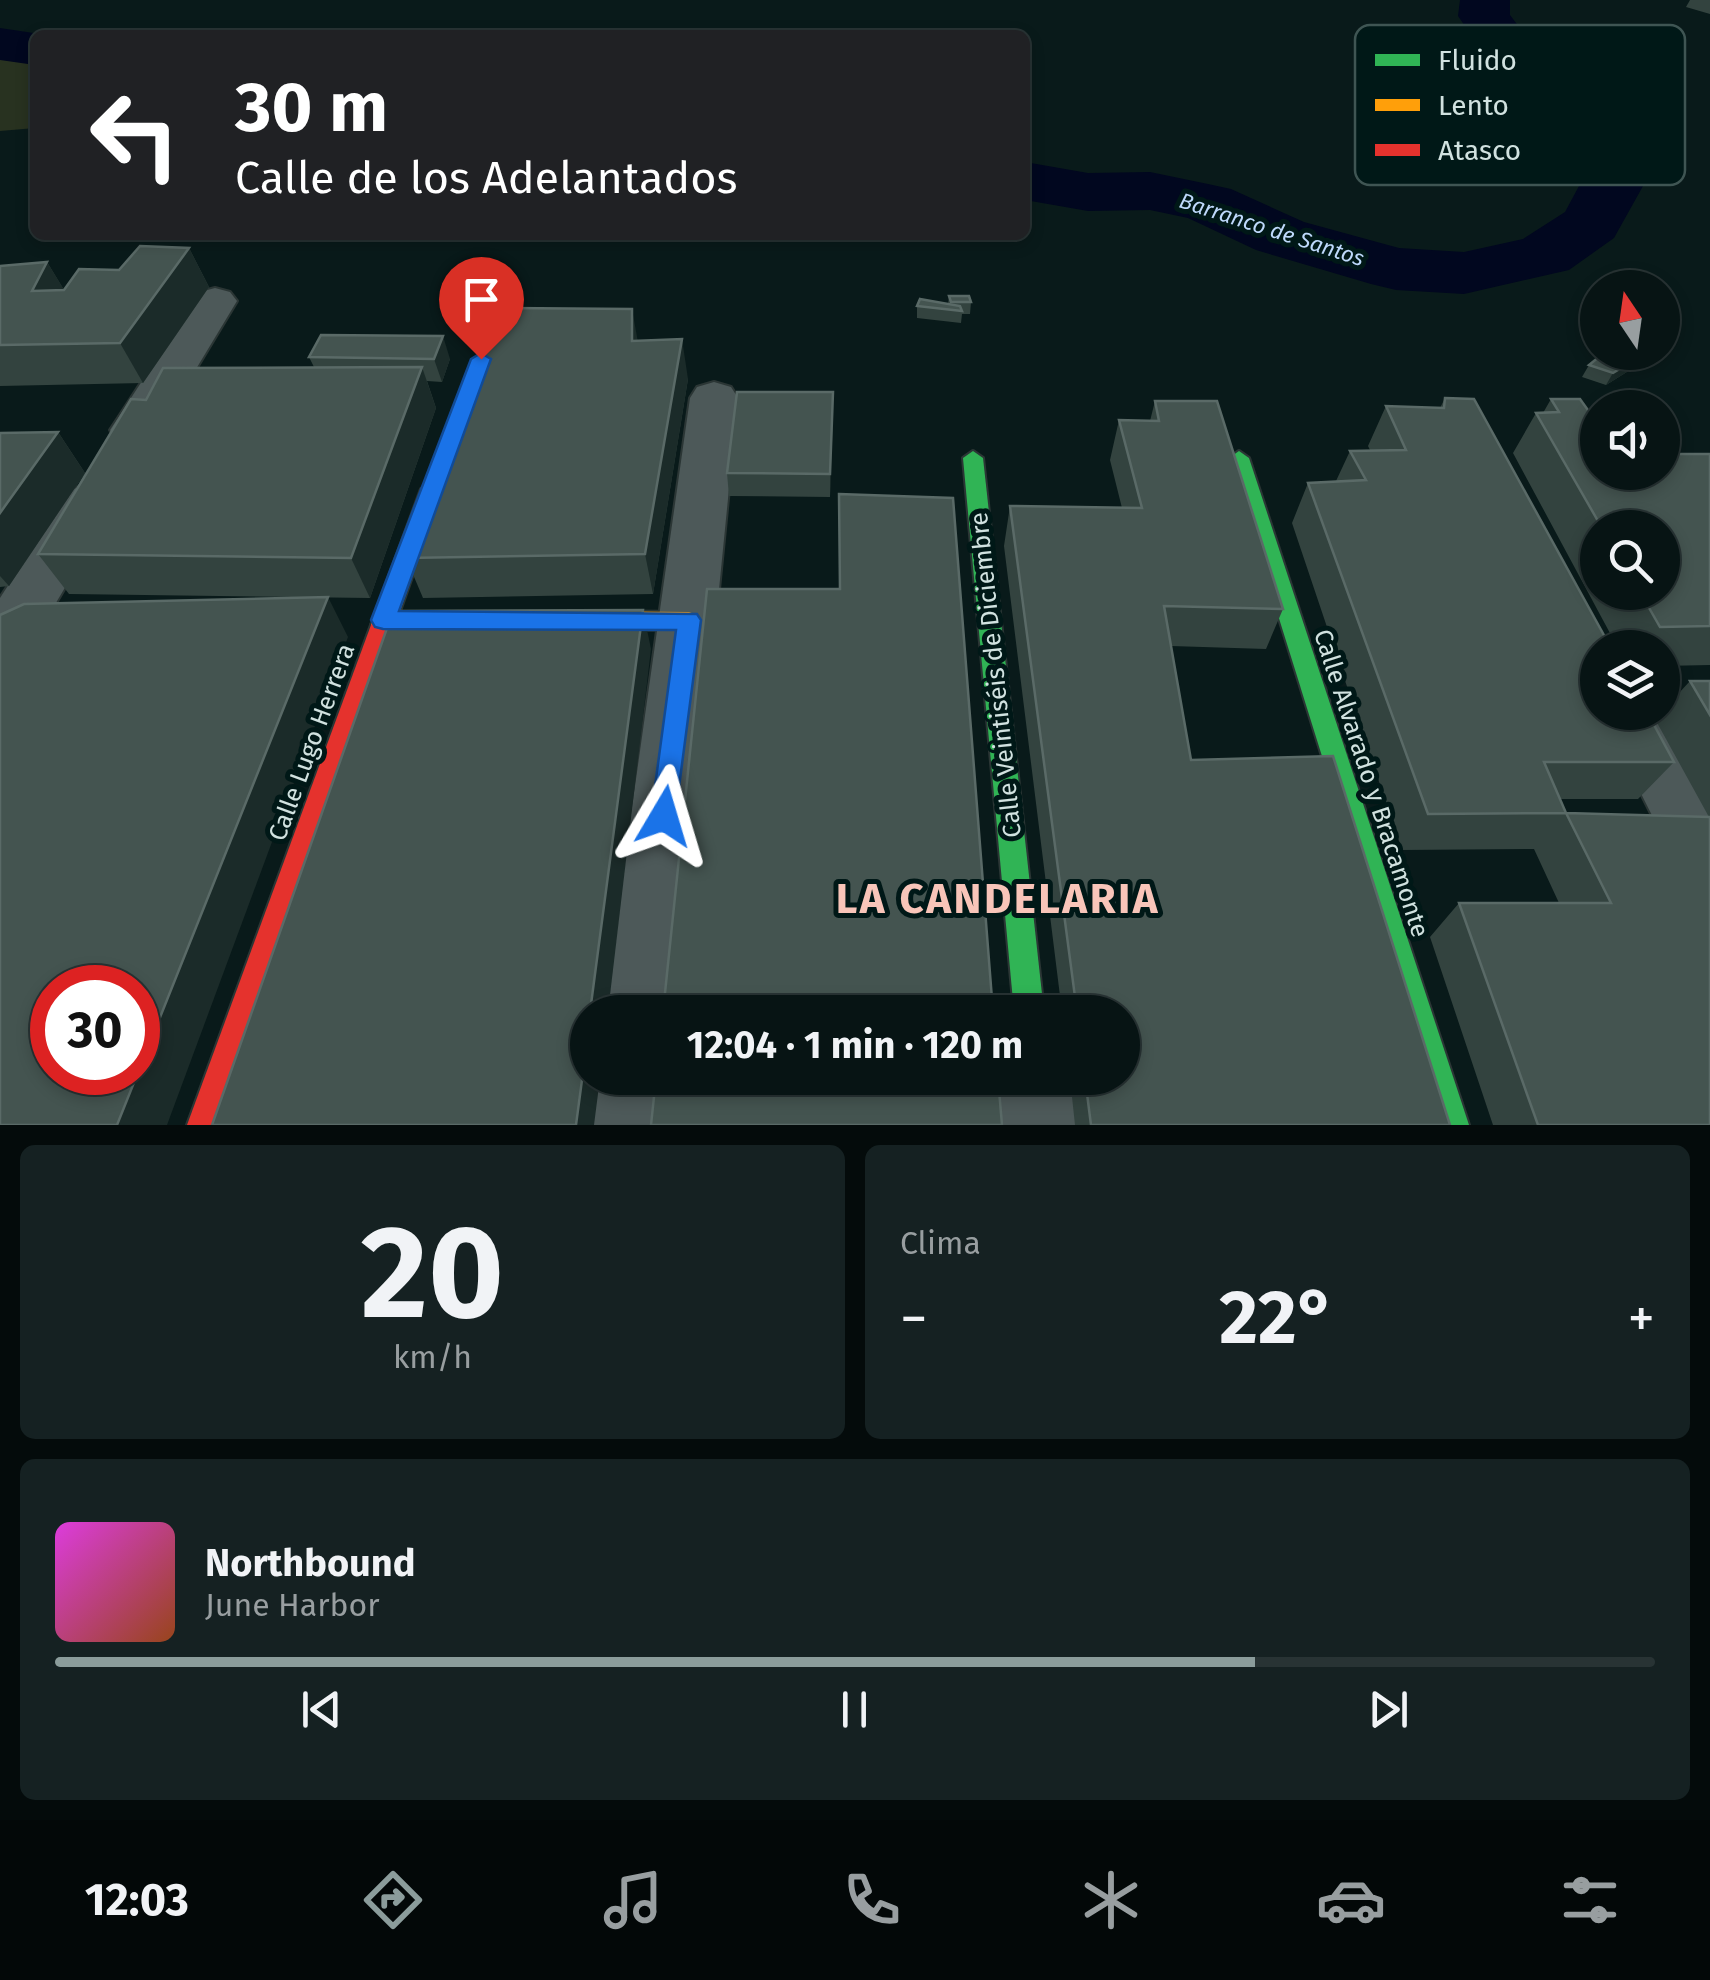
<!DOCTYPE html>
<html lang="es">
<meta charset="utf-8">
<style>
:root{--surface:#071414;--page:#152122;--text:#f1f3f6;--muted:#989ea0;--line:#283334;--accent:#8b9c9b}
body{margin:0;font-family:"Fira Sans",sans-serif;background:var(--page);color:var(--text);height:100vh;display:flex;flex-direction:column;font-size:38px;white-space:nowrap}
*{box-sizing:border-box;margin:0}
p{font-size:32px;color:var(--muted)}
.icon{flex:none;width:55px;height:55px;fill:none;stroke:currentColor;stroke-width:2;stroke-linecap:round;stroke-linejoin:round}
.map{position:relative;height:1125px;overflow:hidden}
.sheet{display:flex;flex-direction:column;gap:20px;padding:20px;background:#040b0b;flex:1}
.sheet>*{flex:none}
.top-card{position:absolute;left:30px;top:30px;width:1000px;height:210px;border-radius:15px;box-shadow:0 5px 15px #0003,0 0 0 2px var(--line);background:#202124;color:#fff;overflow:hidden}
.needle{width:65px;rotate:347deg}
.controls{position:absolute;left:1580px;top:270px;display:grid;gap:20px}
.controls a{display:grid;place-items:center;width:100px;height:100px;border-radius:50%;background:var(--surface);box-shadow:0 5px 15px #0003,0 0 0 2px var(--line);font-size:50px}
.speed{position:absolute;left:30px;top:965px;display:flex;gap:20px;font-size:50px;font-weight:700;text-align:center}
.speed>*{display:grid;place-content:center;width:130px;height:130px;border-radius:50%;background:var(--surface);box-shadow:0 5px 15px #0003,0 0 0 2px var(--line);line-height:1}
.speed .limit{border:15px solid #d22;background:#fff;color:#111}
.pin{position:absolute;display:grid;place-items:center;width:85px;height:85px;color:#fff;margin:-102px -42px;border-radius:50% 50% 50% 0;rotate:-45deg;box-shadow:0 0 10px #0007}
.pin .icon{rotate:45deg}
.me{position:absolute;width:110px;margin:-55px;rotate:7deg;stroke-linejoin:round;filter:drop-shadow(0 0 8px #0008)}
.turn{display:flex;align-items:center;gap:35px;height:210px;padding:0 40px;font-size:45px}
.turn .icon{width:130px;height:130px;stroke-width:2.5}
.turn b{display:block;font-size:70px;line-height:85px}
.big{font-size:75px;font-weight:700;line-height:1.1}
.sheet .card{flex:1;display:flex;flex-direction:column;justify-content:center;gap:15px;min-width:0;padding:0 35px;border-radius:15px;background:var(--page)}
.sheet .dial{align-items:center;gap:0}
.dial b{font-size:130px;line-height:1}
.song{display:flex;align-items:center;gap:30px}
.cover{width:120px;height:120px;border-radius:15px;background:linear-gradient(135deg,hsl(300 70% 55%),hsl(20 70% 35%))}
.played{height:10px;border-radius:5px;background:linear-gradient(90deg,var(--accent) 75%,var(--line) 75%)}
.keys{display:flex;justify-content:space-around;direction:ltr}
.heat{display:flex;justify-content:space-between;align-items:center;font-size:55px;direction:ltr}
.sheet .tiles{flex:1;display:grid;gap:20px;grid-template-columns:1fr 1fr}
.card:last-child{grid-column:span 2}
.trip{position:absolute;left:570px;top:995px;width:570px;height:100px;border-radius:50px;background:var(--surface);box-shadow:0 5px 15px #0003,0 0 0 2px var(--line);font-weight:700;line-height:100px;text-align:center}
.menu{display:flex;height:160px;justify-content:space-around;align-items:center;background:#030808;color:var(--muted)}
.menu .icon{width:70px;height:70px}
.menu .current{color:var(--accent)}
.menu b{font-size:45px;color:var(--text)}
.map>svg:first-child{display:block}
.green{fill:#283220}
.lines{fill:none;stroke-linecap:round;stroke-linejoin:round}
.river{fill:#01071f;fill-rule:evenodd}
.street-casing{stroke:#2b3635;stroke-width:4}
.fast-casing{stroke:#2b3635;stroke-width:4}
.slow-casing{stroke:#2b3635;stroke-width:4}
.jam-casing{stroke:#2b3635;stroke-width:4}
.street{fill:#4d5959;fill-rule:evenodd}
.fast{fill:#30b455;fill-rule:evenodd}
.slow{fill:#ff9f0a;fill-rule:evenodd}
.jam{fill:#e5322d;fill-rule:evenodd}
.wall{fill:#33433f;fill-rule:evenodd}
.shaded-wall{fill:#1b2b29}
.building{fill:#445450;stroke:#5a6a67;stroke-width:2.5;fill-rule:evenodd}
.route{fill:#1a73e8;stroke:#114b97;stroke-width:2.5}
.labels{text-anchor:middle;stroke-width:10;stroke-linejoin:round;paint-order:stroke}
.far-water-label{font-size:22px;font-style:italic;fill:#bed9fb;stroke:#001817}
.street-label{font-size:25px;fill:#d1e2e0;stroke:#001817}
.near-district-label{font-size:42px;font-weight:bold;letter-spacing:2.5px;fill:#f8c5b9;stroke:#001817}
.key{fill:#001817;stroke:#3f5553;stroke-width:2.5}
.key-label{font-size:28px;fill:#d1e2e0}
</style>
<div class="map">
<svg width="1710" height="1125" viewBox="0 0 1710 1125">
<rect width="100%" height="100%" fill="#091a1a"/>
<path class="green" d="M0,52l19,3 16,10v63l-35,3z"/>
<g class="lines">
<g class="river">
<path d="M1460,0h50v15l18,24 13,43 16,20 55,40 31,44 -29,52 -45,32 -105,24 -68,-4 -25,-6 -115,-34 -68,-32 -38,-8 -62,1 -63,-11v-38l63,11 62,-1 58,12 23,5 73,33 95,26 65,4 59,-13 42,-27 14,-26 -12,-19 -52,-41 -29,-42 -12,-45 -16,-23z"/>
<path d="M0,28l47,7h-12v30l-35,-5z"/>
</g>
<g class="street-casing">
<g id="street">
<path d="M215,288l15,4 7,9 -85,141 -17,4 -17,-4 -8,-12 8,-12 82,-126z"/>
<path d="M714,382l17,5 7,11 -61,614h-74l87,-614 7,-11z"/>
<path d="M89,484l19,6 7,13 -94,159 -21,7v-71l70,-108z"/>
<path d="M1600,712h62l48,85v95l-24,-9z"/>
<path d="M593,1078h77l-4,47h-80z"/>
<path d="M997,1078h77l6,47h-80z"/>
</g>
</g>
<g class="fast-casing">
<g id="fast">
<path d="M973,451l10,7 61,554h-30l-51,-554z"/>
<path d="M1239,451l10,7 220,667h-32l-208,-667z"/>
</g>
</g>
<g class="slow-casing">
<g id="slow">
<path d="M432,482l11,7 -48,136 -4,7h-16l-4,-7 50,-136z"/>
<path d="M573,611l116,1 8,3 4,6 -4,6 -8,3 -116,-1 -8,-3 -4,-6 4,-6z"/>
</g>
</g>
<g class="jam-casing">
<path id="jam" d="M383,616l8,2 4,7 -176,500h-32l184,-500 4,-7z"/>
</g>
<use href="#street" class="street"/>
<use href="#fast" class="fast"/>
<use href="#slow" class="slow"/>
<use href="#jam" class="jam"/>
</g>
<g class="wall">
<path d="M1690,0h20v14l-24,-7z"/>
<path d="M189,248l20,39 -66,96 -143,3v-120l47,-4 17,28z"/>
<path d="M949,296l22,6 -1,12h-8l-1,9 -44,-5v-12l31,-2z"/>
<path d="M637,341l51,38 -35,215 -230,4 -17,-40z"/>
<path d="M309,357l141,2 -8,23 -15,-1 9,27 -66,190 -301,-4 -31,-40 108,-154 168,-33z"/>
<path d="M1638,358l-8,12 -24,15 -24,-8 7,-12z"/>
<path d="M833,392l-3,105 -101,-1 -2,-23z"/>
<path d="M1445,398l229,364 -36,37h-78l6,14 143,4 -54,-98 35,-38h20v444h-217l-63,-188 29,-34h100l-25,-54 -132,1 -110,-327 16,-40 28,-2 14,-30 20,-1 -2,-4 18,-40 54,2z"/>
<path d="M1551,399l47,73 112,-18v211l-48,1v-18h-44l-105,-195 23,-40h7zM1598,528h64v64h-64z"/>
<path d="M1155,401l128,208 -17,40 -95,-3 20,114 259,365h-375l-5,-47h52v-66h-60l-58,-466 6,-40 112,2 -12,-48 9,-40 31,1z"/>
<path d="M58,432l27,41 -76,113 -9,1v-154z"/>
</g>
<g class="shaded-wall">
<path d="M189,248l20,39 -66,96 -23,-40z"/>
<path d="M47,262l24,39 -39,-10z"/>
<path d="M632,309l7,39 -7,-7z"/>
<path d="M443,336l7,23 -8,23 -8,-23z"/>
<path d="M682,339l6,40 -35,215 -8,-40z"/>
<path d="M1638,358l-8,12 -24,15 7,-12z"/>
<path d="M422,367l14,41 -66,190 -19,-40z"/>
<path d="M833,392v24l-3,81v-23z"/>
<path d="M58,432l27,41 -76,113 -9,-10v-63z"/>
<path d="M328,597l20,40 -181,488h-50z"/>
<path d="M643,610l8,39 -43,363h-18z"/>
<path d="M588,1035v43h12l-6,47h-18z"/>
</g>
<g class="building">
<path d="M140,246l49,2 -69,95 -120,2v-79l47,-4 -15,29 32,-1 15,-21 40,1z"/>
<path d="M949,296h20l2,6h-20z"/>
<path d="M920,299l40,7 2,5 -45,-5z"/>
<path d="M496,308l136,1v32l50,-2 -37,215 -239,4z"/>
<path d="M321,335l122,1 -9,23 -125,-2z"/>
<path d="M1605,352h17l16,6 -25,15 -24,-8z"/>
<path d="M422,367l-71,191 -313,-4 93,-155 15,1 17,-32z"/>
<path d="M737,392h96l-3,82 -103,-1z"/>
<path d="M1445,398l29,1 137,249h-13v64h49l27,50h-130l22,51 144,4v308h-172l-79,-222h152l-45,-90 -138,1 -120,-331 58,-3 -16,-29 56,-1 -20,-44 58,2z"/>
<path d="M1551,399h29l10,14h8v59h64v-18h48v172l-50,1 -20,-35h22v-64h-60l-66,-115 23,-1z"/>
<path d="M1155,401h62l66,208 -119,-3 27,154 142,-4 117,369h-359l-6,-47h37v-66h-45l-67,-506 132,2 -23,-88 40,1z"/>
<path d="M58,432l-58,81v-80z"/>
<path d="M839,494l114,4 40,514h-330l44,-423h133z"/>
<path d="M328,597l-211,528h-117v-510l24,-11zM52,988h86v84h-86z"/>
<path d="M643,610l-53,402h-2v23l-12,90h-364l181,-514z"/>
<path d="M1690,681h20v34z"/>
<path d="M656,1078h342l4,47h-351z"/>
</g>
<path class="route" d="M481,353l10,6 -92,252 298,3 4,6 -27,205 -10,4 -9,-4 -4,-9 25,-186 -293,-1 -8,-2 -4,-7 100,-261z"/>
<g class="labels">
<g class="far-water-label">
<text transform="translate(1272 229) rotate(18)" y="8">Barranco de Santos</text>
</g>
<g class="street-label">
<text transform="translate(995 675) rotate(-96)" y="9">Calle Veintiséis de Diciembre</text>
<text transform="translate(311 742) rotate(-70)" y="9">Calle Lugo Herrera</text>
<text transform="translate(1372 783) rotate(72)" y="9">Calle Alvarado y Bracamonte</text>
</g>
<g class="near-district-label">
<text x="998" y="913">LA CANDELARIA</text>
</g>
</g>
<rect x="1355" y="25" width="330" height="160" rx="15" class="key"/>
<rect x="1375" y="54" width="45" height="12" fill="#30b455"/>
<rect x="1375" y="99" width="45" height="12" fill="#ff9f0a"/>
<rect x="1375" y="144" width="45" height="12" fill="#e5322d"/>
<g class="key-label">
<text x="1438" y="70">Fluido</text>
<text x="1438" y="115">Lento</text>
<text x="1438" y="160">Atasco</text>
</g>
</svg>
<div class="controls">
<a><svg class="needle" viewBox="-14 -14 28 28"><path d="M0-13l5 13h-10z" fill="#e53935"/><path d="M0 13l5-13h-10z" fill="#989ea0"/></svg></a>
<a><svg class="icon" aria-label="sound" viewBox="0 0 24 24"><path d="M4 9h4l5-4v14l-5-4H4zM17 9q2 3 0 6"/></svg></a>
<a><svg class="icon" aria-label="search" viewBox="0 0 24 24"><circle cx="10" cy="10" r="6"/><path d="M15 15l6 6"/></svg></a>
<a><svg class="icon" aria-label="layers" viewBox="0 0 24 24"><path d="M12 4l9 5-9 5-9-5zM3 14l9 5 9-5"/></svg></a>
</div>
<div class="speed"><div class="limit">30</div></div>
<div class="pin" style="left:481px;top:359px;background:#d93025"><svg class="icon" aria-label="arrive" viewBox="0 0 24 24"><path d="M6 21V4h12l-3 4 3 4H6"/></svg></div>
<svg class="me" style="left:664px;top:816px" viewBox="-20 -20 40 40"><path d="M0-17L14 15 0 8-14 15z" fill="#1a73e8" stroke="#fff" stroke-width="4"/></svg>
<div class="trip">12:04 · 1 min · 120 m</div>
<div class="top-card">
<div class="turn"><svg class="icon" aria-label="left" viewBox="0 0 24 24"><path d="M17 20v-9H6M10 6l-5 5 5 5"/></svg><div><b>30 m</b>Calle de los Adelantados</div></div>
</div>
</div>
<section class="sheet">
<div class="tiles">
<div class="card dial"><b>20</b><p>km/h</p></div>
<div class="card"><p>Clima</p>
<div class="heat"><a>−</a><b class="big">22°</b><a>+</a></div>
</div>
<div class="card">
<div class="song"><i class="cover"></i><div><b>Northbound</b><p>June Harbor</p></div></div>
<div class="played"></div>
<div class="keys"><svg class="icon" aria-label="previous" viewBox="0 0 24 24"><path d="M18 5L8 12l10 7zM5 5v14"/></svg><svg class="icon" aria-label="pause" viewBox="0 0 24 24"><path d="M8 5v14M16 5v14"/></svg><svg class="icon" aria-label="next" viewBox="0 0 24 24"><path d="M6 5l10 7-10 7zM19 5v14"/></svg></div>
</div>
</div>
</section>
<nav class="menu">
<b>12:03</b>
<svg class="icon current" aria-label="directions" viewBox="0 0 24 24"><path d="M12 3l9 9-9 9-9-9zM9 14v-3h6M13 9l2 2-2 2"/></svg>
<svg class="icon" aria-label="music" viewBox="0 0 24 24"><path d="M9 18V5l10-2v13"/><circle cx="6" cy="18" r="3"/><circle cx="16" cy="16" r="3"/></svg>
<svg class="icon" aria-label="phone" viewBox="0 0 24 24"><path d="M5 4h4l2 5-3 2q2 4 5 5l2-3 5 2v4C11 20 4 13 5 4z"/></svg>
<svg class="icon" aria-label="climate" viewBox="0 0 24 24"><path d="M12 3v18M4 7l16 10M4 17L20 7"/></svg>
<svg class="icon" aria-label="car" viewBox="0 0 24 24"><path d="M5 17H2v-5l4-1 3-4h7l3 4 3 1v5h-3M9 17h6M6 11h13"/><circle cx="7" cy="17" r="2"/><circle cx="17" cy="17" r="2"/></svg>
<svg class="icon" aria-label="filters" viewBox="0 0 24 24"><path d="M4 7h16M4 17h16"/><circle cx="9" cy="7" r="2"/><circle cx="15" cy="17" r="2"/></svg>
</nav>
